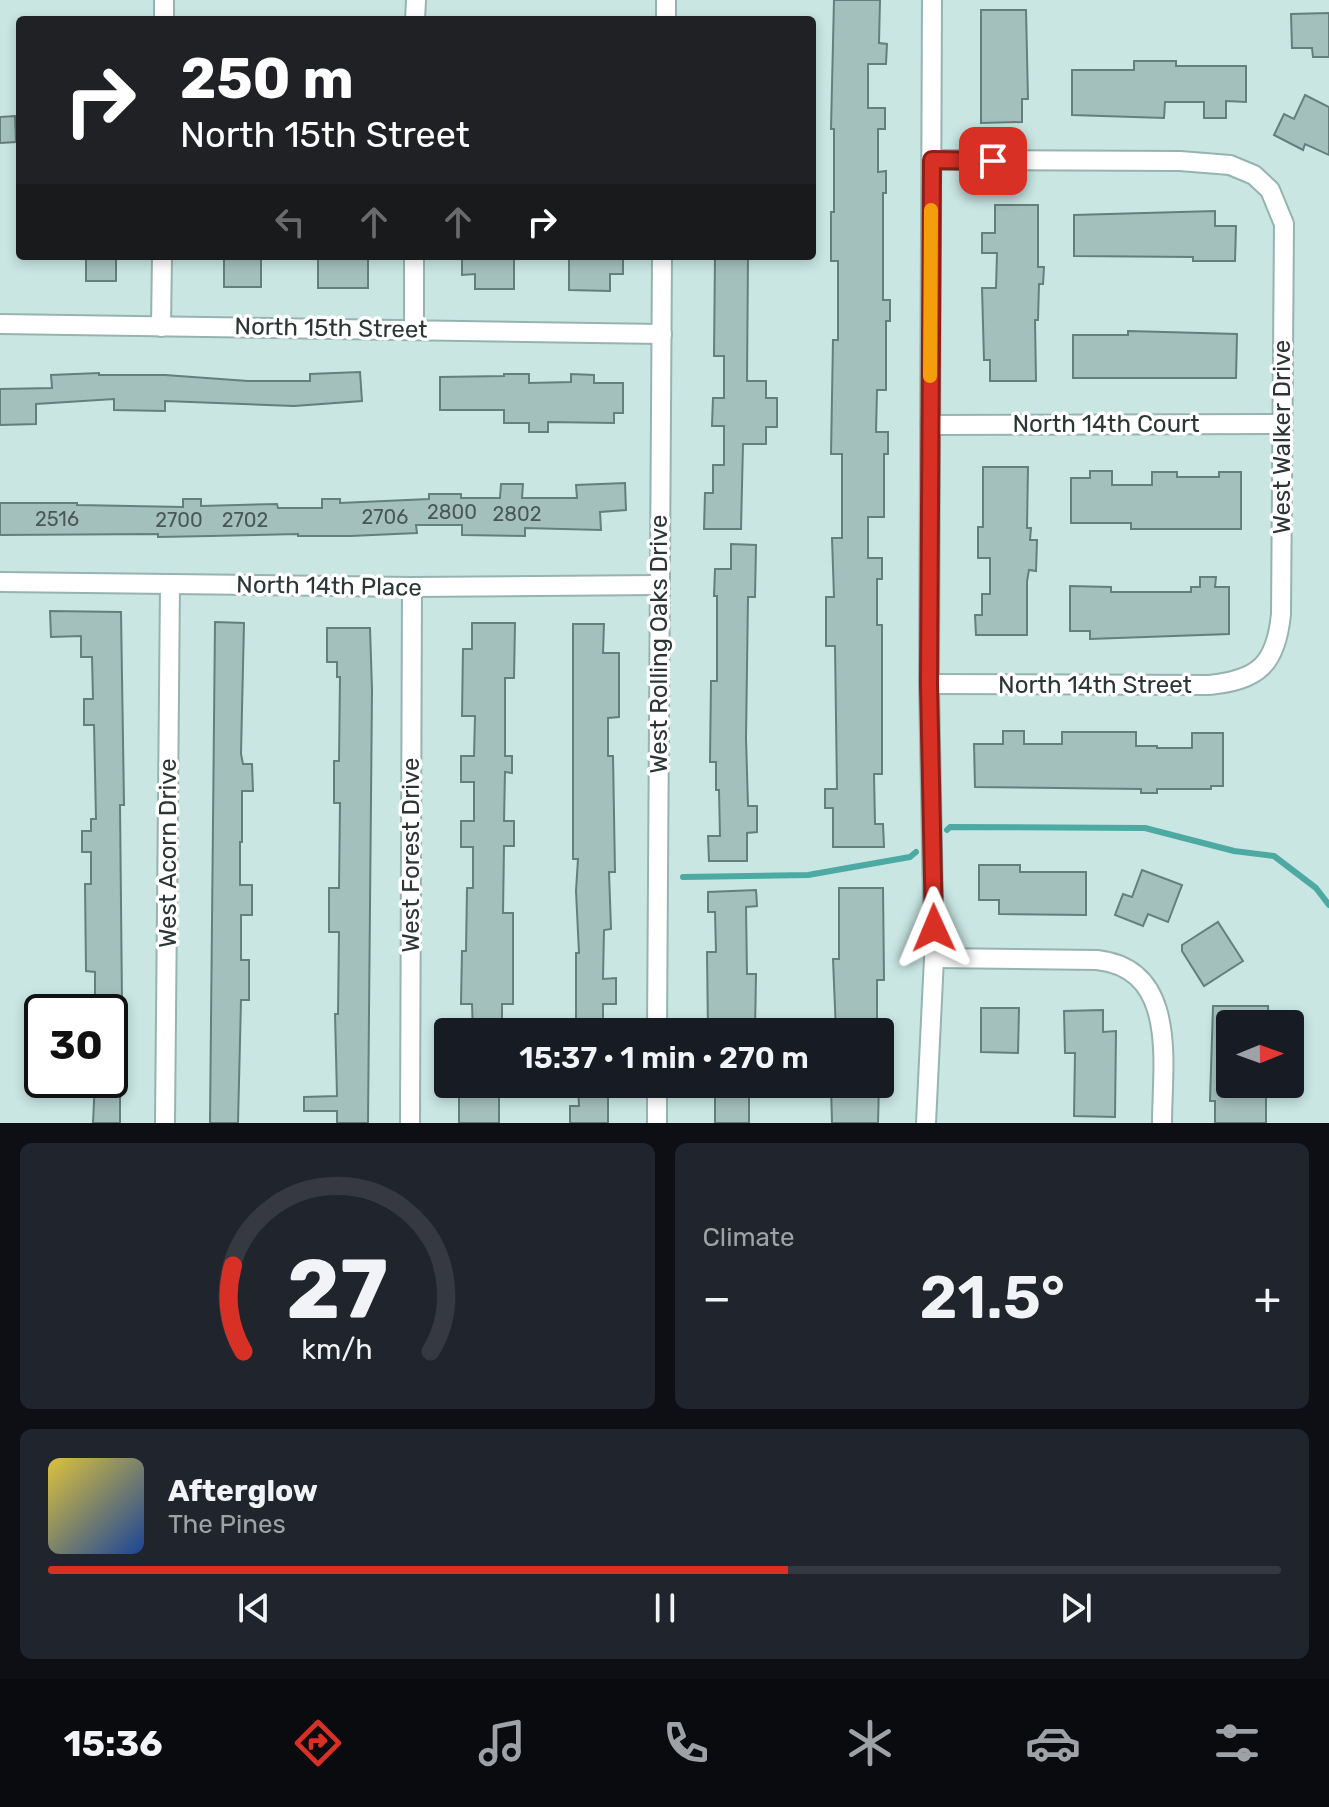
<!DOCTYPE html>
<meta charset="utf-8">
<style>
:root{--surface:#171b24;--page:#20242c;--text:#f1f3f6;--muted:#9ea1a6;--line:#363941;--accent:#d93025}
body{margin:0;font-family:Rubik,sans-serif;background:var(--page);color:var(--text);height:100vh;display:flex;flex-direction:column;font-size:30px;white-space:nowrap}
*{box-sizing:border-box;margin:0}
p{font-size:26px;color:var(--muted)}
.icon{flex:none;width:44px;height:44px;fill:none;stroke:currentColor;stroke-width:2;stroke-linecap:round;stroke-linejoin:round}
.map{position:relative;height:1123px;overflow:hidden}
.side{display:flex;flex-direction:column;gap:20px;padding:20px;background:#0d0f14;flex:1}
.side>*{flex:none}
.hud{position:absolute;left:16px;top:16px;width:800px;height:244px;border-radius:8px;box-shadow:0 4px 12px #0003;background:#202124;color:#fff;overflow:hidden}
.needle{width:52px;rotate:89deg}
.tools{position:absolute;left:1216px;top:1010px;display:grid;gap:16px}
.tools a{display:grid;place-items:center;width:88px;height:88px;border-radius:8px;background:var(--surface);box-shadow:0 4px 12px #0003;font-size:40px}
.speed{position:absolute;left:24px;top:994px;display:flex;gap:16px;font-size:40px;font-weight:700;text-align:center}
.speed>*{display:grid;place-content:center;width:104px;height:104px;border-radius:50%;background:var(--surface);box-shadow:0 4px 12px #0003;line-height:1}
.speed .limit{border:4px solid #111;border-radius:12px;background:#fff;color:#111}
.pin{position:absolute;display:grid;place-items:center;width:68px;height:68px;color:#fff;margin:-34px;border-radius:16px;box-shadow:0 4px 12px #0006}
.me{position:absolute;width:88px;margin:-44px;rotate:359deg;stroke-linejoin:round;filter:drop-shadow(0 0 6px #0008)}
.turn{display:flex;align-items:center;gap:28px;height:168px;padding:0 32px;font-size:36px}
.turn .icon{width:104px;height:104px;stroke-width:2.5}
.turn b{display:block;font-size:56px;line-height:68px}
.lanes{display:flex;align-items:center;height:76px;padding:0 32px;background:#0003;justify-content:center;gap:40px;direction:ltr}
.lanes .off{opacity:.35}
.big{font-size:60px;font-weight:600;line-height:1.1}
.side .tile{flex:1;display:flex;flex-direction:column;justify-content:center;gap:12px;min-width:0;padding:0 28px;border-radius:12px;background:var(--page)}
.side .dial{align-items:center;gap:0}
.dial svg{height:208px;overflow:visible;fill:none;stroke:var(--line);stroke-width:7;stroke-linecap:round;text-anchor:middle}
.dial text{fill:var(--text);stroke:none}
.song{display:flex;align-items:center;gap:24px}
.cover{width:96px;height:96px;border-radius:12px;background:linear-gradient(135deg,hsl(50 70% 55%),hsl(220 70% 35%))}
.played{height:8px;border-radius:4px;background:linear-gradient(90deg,var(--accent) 60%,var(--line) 60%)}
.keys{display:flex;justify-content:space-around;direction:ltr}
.heat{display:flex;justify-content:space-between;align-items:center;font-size:44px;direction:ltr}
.side .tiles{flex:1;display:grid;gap:20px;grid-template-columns:1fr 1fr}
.tile:last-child{grid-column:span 2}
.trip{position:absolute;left:434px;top:1018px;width:460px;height:80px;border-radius:8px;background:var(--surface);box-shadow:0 4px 12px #0003;font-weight:600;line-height:80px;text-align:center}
.tab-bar{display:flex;height:128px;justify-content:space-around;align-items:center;background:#090b0e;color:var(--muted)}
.tab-bar .icon{width:56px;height:56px}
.tab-bar .selected{color:var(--accent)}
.tab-bar b{font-size:36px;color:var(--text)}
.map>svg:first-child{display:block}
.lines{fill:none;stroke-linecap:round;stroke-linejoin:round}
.stream{stroke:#4daaa3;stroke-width:6}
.building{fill:#a4c0bd;stroke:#647f7c;stroke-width:2}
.minor-casing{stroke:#97b3b0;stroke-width:22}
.minor{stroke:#fff;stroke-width:18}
.route-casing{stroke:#8d1f18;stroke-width:20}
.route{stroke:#d93025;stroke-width:14}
.slow{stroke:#f59e0b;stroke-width:14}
.labels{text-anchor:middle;stroke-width:7;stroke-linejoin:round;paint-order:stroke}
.number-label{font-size:20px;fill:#495857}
.street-label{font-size:24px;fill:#2b3635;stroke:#fff}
</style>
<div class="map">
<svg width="1329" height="1123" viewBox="0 0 1329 1123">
<rect width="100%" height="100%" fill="#c9e6e3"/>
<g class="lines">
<g class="stream">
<path d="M947,830l3,-3 195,1 89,23 40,5 42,32 13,17"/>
<path d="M683,877l125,-2 102,-18 6,-5"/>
</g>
</g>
<g class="building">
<path d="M834,0h46l-1,43 8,1 -1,20h-18v44h17v21h-7v43l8,-1v22h-3v107h7v21h-4v69h-9l-1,42h12v22h-4v63h-16v41h14v21h-5v46h5v149h-8l1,50h8l1,23h-51v-39h-8v-19h12l-2,-143h-9v-49h8l-2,-59h10v-84h-11l2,-114h5v-79h-7v-49h3v-83h-3z"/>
<path d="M981,10h45l2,89h-6v23l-41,1z"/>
<path d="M1329,13v44h-16l-1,-9h-20l-1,-34z"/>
<path d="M1134,61h42v5h70v36l-20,-1v17h-22v-16h-39l-1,16 -92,-3v-45h62z"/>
<path d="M1305,95l24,12v48l-24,-11 -2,6 -29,-15 10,-21 10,5z"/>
<path d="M15,116l1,26 -16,1v-26z"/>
<path d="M995,205h43v62h6l-1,17h-4l-1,36h-3l1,61h-46v-21h-6l-2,-72h14l1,-35h-15v-20h13z"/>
<path d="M1215,211v15h21l-1,35h-42v-4l-119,-1v-41z"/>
<rect x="86" y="256" width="30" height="25"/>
<rect x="224" y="256" width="37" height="31"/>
<rect x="318" y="256" width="50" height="32"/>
<path d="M462,256h52v33h-39v-15l-13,1z"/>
<path d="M569,256h54v18h-13v17l-41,-1z"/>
<path d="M715,256h33l-1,125h19v17h11v29h-11v17h-23l-2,85h-37l1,-36h8v-28h11v-39h-12l1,-28h11v-42h-10z"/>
<path d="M1128,331l109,3 -1,44h-163v-43h55z"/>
<path d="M360,372l2,29 -68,5 -129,-5v10l-51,-1v-11l-78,5v20l-36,1v-36l52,-1 -1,-13 48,-2v2h66l83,6h62v-7z"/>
<path d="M504,374h25v9l42,-1v-8l23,1v8h29v30h-9v10l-66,-1v10h-19v-9h-25v-13h-64v-33l64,-1z"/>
<path d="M983,467h45l-1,61h4l-1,12h7l-1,31 -7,-1 -2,11v54h-51l-1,-20h7v-21h8v-36h-12v-31h5z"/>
<path d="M1090,471h22v14h40v-13h25v5h42v-5h22v57h-110v-6h-60v-45h19z"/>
<path d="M625,483l1,27 -26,2 1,18 -76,-2v8l-63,-1v-10h-46l1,8 -67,3h-52v-2l-88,2 -52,1v-3l-158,1v-32h77v2l106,2v-8h18v7l76,-2 1,4h44v-9h18v4l89,-4v-5h32v4h39l1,-14h22l-1,14h55l-1,-13z"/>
<path d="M731,544l25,1 -1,52h-7l-2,141 2,68h9v26l-10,1v28h-38l-1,-25h12l-1,-46h-3v-28h-6l1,-81h6v-85h-3l1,-27h16z"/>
<path d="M1200,577h16l-1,10h14v47l-139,5v-8h-20v-45l41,1v5h80v-5h9z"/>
<path d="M50,611l71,1 3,193h-4l2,196h-27v-29l-9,-1 -1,-87h6v-32h-9v-21h9v-12h5l-2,-94h-10v-26h9l-1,-42h-11v-21l-30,1z"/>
<path d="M215,622l29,1 -3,131 2,10h9l1,27h-11v51h-2v43h12v30h-11v45h8v40h-8l-3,123h-28z"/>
<path d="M472,623h43l-1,55h-9v78h7v17l-7,-1 -1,49h10v25h-10l-1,67h10v91h-11v28h-29l-1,-28h-11l1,-53h4l1,-63h6v-41h-12v-26h13v-39h-13v-26h13l1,-40h-13l1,-67h9z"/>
<path d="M573,624h31l-1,29h16v64l-11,1v38h5l2,116h-6l2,57 -7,1 -1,49 13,-1v26h-13v28h-27v-79h3l-3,-62 2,-32h-5z"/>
<path d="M327,628h43l2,62 -4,433h-31v-12h-33v-14l33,-1 -2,-82h3l1,-82h-10v-44h10l1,-85h-6v-42h5l1,-84h-3v-15h-10z"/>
<path d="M1003,731h21v13h38v-12h74v14h21v2h35v-15h31v53h-12v3h-54v4h-16v-4l-166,-2 -1,-43h29z"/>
<path d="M979,865h41v7h66v43l-87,-1v-14h-20z"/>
<path d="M1142,870l40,15 -14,37 -20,-8 -5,12 -28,-11 8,-21 9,3z"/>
<path d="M839,888h44l1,92h-7v52h-41l-3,-73h6z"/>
<path d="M756,890l1,16 -11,1 1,67h9l-1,58h-47l-1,-80h9l-1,-40h-7v-20z"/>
<path d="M1218,922l25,39 -39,25 -22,-35v-6z"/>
<path d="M1213,1006h55l1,18h-39v60h36v39h-51v-22h-5z"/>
<path d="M981,1008h38l-1,45 -37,-1z"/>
<path d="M1103,1010v22l13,-1 -1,86 -41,-1 1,-63h-10l-1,-42z"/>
<path d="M95,1080h25v43h-27z"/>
<rect x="459" y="1084" width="40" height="39"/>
<path d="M578,1084h30v39h-38v-17h9z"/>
<rect x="715" y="1084" width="34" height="39"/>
<path d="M831,1086h48l-1,37h-46z"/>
</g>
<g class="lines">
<g class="minor-casing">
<g id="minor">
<path d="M164,20v-20"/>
<path d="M415,20l1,-20"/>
<path d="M666,20v-20"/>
<path d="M414,256v73"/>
<path d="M0,324l662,10"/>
<path d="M161,327l1,-71"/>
<path d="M930,425l352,-1"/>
<path d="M0,582l412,5 246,-2"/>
<path d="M929,684l280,1c49,-5 67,-20 72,-71l3,-390 -14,-34 -16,-15 -24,-10 -50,-4 -248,-1"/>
<path d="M934,958l163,2c82,9 65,105 65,163"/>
<path d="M657,1032l5,-776"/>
<path d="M165,1123l5,-539"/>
<path d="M410,1123l2,-536"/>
<path d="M657,1123v-39"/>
<path d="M926,1123l8,-165 -5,-274 3,-684"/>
</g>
</g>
<use href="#minor" class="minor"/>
</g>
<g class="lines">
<g class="route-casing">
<path id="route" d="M934,928l-5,-244 3,-524 61,1"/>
</g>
<use href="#route" class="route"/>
<path class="slow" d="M930,376l1,-166"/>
</g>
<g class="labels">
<g class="number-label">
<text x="452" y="519">2800</text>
<text x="517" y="521">2802</text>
<text x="385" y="524">2706</text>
<text x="57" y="526">2516</text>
<text x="179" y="527">2700</text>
<text x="245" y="527">2702</text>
</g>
<g class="street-label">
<text transform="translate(331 328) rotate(1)" y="8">North 15th Street</text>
<text x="1106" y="432">North 14th Court</text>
<text transform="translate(1282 437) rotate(-90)" y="8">West Walker Drive</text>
<text transform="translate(329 586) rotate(1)" y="8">North 14th Place</text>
<text transform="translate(659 644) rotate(-90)" y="8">West Rolling Oaks Drive</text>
<text x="1095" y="693">North 14th Street</text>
<text transform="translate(168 853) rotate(-90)" y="8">West Acorn Drive</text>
<text transform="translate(411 855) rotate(-90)" y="8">West Forest Drive</text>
</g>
</g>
</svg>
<div class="tools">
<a><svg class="needle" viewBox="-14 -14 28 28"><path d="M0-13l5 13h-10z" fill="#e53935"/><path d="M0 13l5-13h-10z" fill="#9ea1a6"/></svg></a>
</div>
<div class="speed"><div class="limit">30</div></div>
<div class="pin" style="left:993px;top:161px;background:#d93025"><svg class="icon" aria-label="arrive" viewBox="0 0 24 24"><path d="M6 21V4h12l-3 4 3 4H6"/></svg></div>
<svg class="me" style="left:934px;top:928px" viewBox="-20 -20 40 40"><path d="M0-17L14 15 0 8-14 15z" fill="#d93025" stroke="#fff" stroke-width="4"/></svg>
<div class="trip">15:37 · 1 min · 270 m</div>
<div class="hud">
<div class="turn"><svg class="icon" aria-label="right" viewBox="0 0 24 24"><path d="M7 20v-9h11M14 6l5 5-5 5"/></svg><div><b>250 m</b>North 15th Street</div></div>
<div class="lanes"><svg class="icon off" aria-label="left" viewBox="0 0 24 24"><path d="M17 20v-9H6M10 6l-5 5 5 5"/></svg><svg class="icon off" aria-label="ahead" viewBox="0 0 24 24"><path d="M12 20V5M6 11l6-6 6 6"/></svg><svg class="icon off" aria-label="ahead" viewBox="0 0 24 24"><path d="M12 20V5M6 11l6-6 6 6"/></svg><svg class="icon" aria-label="right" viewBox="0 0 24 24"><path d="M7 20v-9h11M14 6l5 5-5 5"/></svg></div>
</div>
</div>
<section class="side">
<div class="tiles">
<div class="tile dial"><svg viewBox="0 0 100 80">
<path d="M14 69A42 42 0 1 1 86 69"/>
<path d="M14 69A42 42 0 0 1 10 36" stroke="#d93025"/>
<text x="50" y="56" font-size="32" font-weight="700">27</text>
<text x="50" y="72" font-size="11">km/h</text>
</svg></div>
<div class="tile"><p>Climate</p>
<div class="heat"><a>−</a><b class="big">21.5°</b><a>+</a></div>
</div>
<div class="tile">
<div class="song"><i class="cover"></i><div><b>Afterglow</b><p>The Pines</p></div></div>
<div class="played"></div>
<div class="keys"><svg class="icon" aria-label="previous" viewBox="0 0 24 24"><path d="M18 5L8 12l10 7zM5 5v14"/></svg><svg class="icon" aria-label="pause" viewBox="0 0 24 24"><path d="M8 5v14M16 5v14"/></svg><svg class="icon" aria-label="next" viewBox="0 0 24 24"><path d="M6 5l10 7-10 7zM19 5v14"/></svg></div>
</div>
</div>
</section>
<nav class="tab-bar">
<b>15:36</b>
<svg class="icon selected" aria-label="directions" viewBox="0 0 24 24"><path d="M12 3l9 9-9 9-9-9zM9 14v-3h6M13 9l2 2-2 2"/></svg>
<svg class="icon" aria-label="music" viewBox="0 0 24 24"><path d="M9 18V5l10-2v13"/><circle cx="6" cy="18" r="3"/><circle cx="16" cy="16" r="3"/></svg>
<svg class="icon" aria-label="phone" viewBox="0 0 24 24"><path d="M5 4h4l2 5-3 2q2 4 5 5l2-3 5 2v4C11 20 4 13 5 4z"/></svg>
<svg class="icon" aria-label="climate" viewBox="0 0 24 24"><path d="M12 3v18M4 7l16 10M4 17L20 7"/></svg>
<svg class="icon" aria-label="car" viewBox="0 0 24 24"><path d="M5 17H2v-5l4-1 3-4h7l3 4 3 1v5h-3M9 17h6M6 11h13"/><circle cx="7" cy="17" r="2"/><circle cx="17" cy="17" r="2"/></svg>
<svg class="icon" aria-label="filters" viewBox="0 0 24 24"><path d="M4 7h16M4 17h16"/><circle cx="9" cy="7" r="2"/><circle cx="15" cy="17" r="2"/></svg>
</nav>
